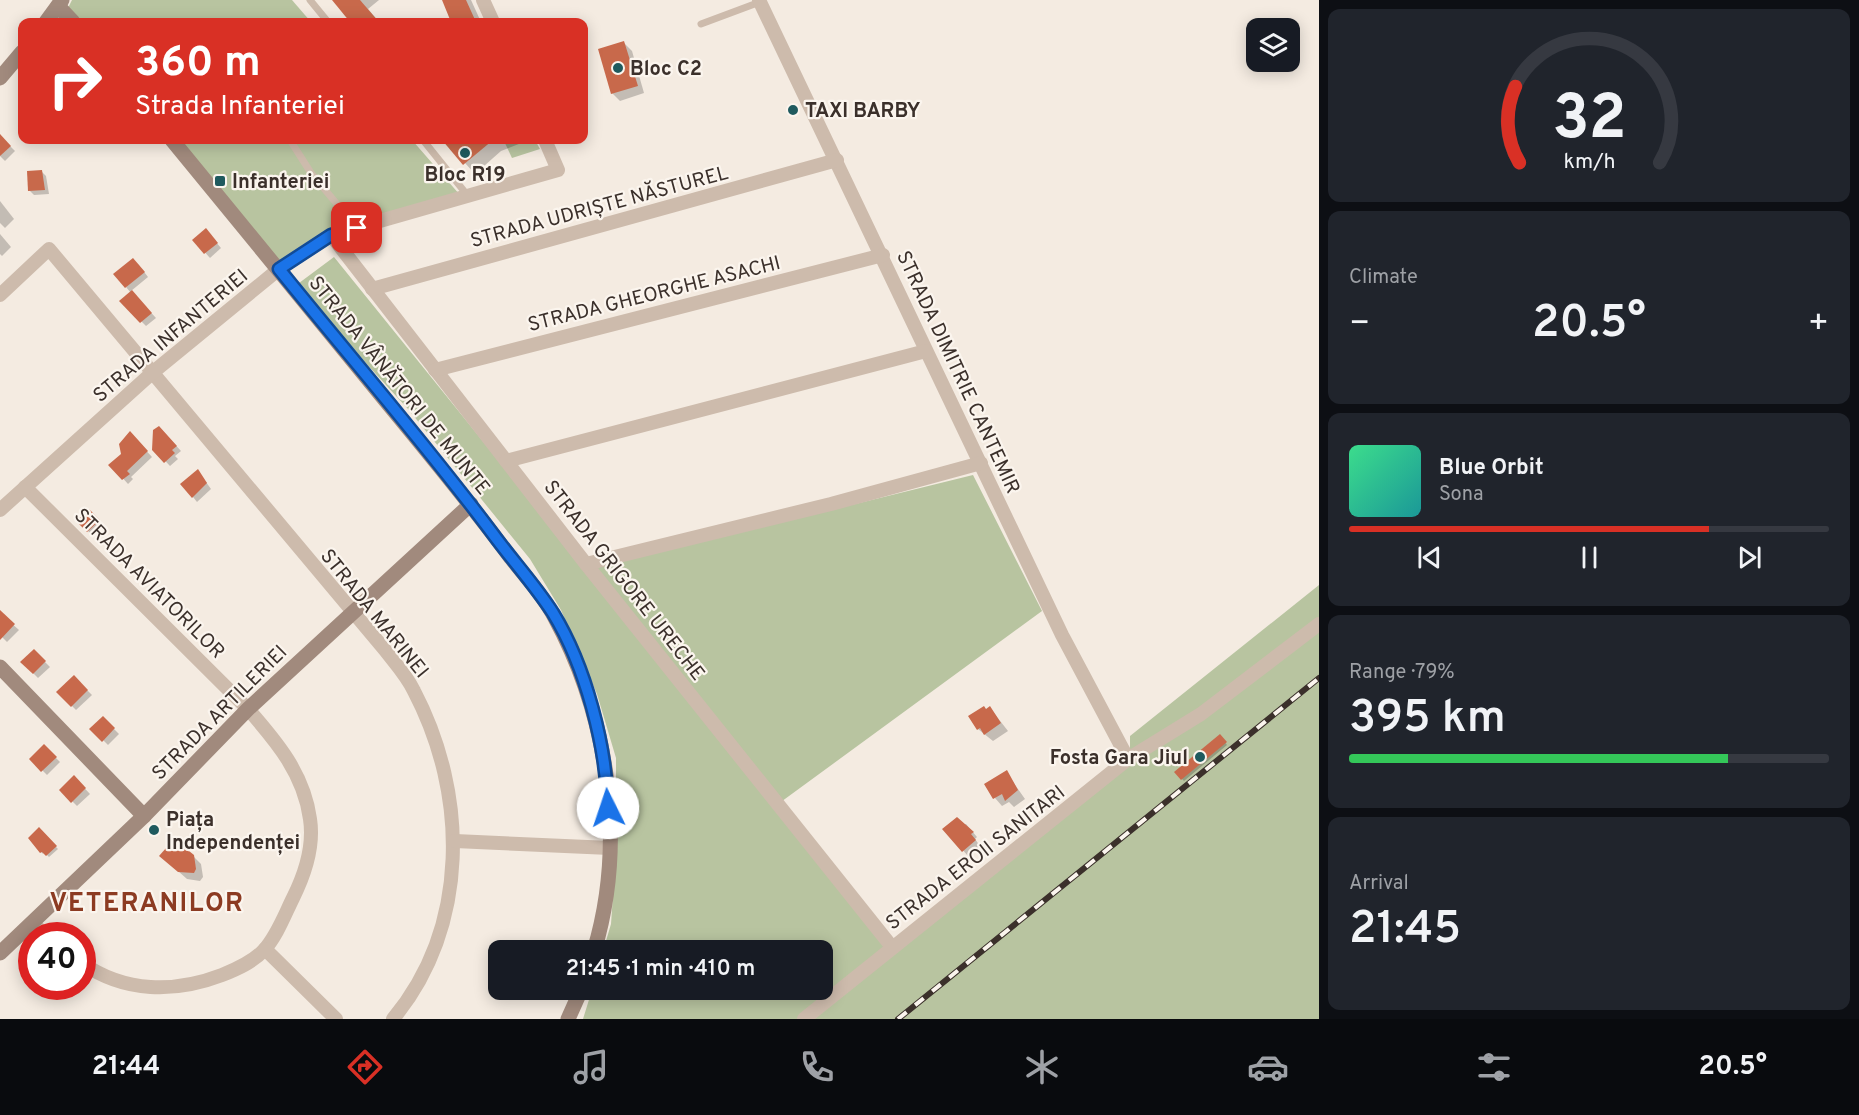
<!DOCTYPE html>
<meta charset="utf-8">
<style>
:root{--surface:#171b24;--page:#20242c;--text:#f1f3f6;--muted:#9ea1a6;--line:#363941;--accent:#d93025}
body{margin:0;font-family:Overpass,sans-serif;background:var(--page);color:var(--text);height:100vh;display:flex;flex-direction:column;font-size:22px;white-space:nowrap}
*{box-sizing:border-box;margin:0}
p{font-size:20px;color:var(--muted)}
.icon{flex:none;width:33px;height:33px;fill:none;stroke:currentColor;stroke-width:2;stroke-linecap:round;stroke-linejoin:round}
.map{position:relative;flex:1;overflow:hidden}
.panel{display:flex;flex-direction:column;gap:9px;padding:9px;background:#0d0f14;width:540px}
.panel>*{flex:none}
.banner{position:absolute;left:18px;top:18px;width:570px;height:126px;border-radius:12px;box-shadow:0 3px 15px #0003;background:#d93025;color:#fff;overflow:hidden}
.tools{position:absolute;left:1246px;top:18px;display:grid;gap:12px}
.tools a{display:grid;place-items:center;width:54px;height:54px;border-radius:12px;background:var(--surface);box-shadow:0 3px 15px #0003;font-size:30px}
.speed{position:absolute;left:18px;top:922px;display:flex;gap:12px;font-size:30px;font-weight:700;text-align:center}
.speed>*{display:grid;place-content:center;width:78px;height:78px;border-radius:50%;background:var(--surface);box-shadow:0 3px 15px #0003;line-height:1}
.speed .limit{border:9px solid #d22;background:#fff;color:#111}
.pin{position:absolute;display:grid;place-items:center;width:51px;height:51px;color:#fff;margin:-26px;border-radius:12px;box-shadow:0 3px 9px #0006}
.me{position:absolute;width:66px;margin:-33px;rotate:356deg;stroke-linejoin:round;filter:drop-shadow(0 0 4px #0008)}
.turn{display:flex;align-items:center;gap:21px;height:126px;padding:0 18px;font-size:27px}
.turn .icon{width:78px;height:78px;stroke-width:2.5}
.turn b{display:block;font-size:42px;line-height:51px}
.big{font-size:45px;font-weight:600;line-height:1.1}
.panel .card{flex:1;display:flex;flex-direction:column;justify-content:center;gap:9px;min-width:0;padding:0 21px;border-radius:12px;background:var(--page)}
.panel .dial{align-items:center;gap:0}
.dial svg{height:156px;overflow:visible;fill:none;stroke:var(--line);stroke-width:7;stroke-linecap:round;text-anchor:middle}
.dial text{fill:var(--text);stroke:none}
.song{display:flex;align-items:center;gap:18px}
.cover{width:72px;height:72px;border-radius:9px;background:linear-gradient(135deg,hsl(150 70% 55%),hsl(180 70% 35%))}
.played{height:6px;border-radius:3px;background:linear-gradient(90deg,var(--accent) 75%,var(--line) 75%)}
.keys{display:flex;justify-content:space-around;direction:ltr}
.heat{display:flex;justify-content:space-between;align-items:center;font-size:33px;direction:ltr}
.charge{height:9px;border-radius:4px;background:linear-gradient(90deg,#34c759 79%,var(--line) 0)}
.trip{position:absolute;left:488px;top:940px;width:345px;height:60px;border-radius:12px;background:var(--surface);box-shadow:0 3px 15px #0003;font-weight:600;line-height:60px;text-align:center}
.tabs{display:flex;height:96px;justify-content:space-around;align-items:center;background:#090b0e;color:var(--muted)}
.tabs .icon{width:42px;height:42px}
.tabs .selected{color:var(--accent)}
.tabs b{font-size:27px;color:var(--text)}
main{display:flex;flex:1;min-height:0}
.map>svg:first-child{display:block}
.green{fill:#b8c4a0}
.shadow{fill:#0003}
.building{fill:#c8694b}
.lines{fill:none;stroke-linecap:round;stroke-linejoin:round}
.lane{stroke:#cdbbac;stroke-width:7}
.street{stroke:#cdbbac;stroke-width:14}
.secondary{stroke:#a18a7d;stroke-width:15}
.rail-casing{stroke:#3b302b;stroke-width:6}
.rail{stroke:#fbf5ee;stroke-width:4;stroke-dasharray:11;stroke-linecap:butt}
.route-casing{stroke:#114b97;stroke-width:15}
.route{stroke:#1a73e8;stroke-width:10}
.poi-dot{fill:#1f5a5e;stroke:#fbf5ee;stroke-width:2}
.labels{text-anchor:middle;stroke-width:4.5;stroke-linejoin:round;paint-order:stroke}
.poi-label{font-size:20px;font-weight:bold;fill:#3b302b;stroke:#fbf5ee;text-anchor:start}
.street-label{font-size:20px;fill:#3b302b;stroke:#fbf5ee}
.district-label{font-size:26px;font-weight:bold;letter-spacing:1.5px;fill:#8c3b22;stroke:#fbf5ee}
</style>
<main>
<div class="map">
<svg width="1319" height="1019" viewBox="0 0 1319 1019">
<rect width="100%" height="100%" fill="#f4ebe1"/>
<g class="green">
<path d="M72,0h220l19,22h-232l-11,-14z"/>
<path d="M175,140h237l48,55 -136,37 -48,32z"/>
<path d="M535,140l5,9 -28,9 -8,-17z"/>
<path d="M334,257l253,313 386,-95 69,136 -268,196 120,142 236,-186v-27l189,-151v434h-736l9,-29h230v-39h-219l8,-27 5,-73v-93l-19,-64 -36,-84 -31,-51 -122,-150 -113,-123z"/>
</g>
<g class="shadow">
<path d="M334,0h45l-11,9 11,13h-27z"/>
<path d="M444,0h27l10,22h-28z"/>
<path d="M624,43l8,8 12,42 -24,8 -8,-8z"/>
<path d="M0,136l15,15 -10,10 -5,-5z"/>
<path d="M444,140h85l-28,11 -26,23z"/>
<path d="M41,171l5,5 3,18 -15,1 -5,-5z"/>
<path d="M0,201l14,18 -9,9 -5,-5z"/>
<path d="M0,234l11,13 -9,9 -2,-2z"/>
<path d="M210,235l11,13 -11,10 -16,-18z"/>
<path d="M138,264l10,13 -17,14 25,27 -10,8 -25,-25 10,-8 -5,-6z"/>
<path d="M159,427l22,24 -6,5 3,3 -8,7 -16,-17z"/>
<path d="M130,433l22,24 -21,20 2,2 -5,5 -17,-19 12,-11z"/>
<path d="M198,471l13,18 -14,13 -4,-5z"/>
<path d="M89,511l15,15 -11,10 -15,-15z"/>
<path d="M0,613l19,17 -12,12 -7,-7z"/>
<path d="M34,651l16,16 -12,11 -16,-16z"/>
<path d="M74,677l18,18 -16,15 -18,-18z"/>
<path d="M990,708l18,23 -15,10 -15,-12z"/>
<path d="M103,718l16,16 -11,11 -16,-16z"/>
<path d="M1220,736l7,9 -43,36 -8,-8z"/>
<path d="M44,746l16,16 -13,13 -16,-16z"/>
<path d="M1006,772l19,27 -11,8 -5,-5 -7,4 -7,-8z"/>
<path d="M74,777l16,17 -13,12 -16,-16z"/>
<path d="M966,824l11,13 -2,2 5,7 -12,10 -23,-26z"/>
<path d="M39,830l19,19 -9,8 -5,-5 -1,2 -13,-16z"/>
<path d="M193,856l8,8 2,13 -3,4 -13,-2 -18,-16z"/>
</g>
<g class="building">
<path d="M332,0h28l19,22h-29z"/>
<path d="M442,0h24l10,22h-25z"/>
<path d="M624,41l14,45 -27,8 -13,-45z"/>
<path d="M0,134l11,12 -11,10z"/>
<path d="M442,140h51l-30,25z"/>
<path d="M42,170l3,20 -17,1 -1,-20z"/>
<path d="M206,228l12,15 -14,11 -12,-14z"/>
<path d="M133,258l12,14 -20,16 -12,-14z"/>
<path d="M132,290l20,23 -12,10 -21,-22z"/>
<path d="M159,426l18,20 -5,4 3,3 -11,10 -12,-13 1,-20z"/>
<path d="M130,431l18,20 -21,20 3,3 -8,6 -14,-15 13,-11 -2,-10z"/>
<path d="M198,469l9,14 -15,15 -12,-14z"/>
<path d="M89,509l11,11 -13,12 -11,-11z"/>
<path d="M0,610l15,14 -15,16z"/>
<path d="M34,649l12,12 -13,13 -13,-12z"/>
<path d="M74,675l14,15 -17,17 -15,-15z"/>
<path d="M984,706l2,3 4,-3 11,17 -17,12 -4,-7 -3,2 -9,-14z"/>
<path d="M103,716l12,12 -13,14 -13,-13z"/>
<path d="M1220,734l7,8 -46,38 -7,-8z"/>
<path d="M44,744l13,13 -16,15 -12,-13z"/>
<path d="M1007,770l11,20 -13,11 -3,-7 -9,5 -9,-15z"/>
<path d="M74,775l12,13 -15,15 -12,-13z"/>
<path d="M957,817l17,15 -3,2 5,6 -14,12 -20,-23z"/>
<path d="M39,827l18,19 -11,10 -4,-4 -2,1 -12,-15z"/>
<path d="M174,839l20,16 2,14 -2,4 -16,-1 -19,-16z"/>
</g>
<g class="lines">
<g class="lane">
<path d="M310,0l18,22"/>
<path d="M701,24l59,-22"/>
<path d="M290,140l21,33 46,55"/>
<path d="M423,140l45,56"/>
</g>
<g class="street">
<path d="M483,0l10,22"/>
<path d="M759,0l303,635 66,124"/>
<path d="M331,235l255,329 306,383"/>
<path d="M372,289l465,-129"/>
<path d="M0,295l49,-46 336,401c10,13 22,26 29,41 54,103 56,235 -21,328"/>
<path d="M435,370l448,-115"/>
<path d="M506,461l420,-110"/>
<path d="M25,487l223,222c29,33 56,65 62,110 4,26 -5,55 -17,79 -8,16 -16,38 -29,52 -11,12 -27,19 -42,25 -47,18 -97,18 -140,-12"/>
<path d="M0,510l152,-137 127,-104 52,-34 227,-65 -13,-30"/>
<path d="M586,564l245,-60 150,-41"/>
<path d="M455,841l155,7"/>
<path d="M32,923l15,13"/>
<path d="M265,949l71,70"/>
<path d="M804,1019l324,-260 73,-45 118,-90"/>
</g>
<g class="secondary">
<path d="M58,6l15,16"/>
<path d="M46,22l16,-22"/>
<path d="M0,78l22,-26"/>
<path d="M172,140c71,86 142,173 213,260 43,52 86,104 126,158 14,18 32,37 43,58 54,99 73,225 40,335"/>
<path d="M0,667l144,149"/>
<path d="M0,953l144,-137 104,-107 223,-205"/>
<path d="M568,1019l13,-29"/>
</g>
<g class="rail-casing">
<path id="rail" d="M898,1019l421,-341"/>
</g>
<use href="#rail" class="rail"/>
</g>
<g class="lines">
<g class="route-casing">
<path id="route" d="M357,228l-26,7 -52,34c71,88 146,174 214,265 19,26 42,51 60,79 33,54 53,132 55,195"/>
</g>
<use href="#route" class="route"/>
</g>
<g class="poi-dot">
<circle cx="618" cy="68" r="6"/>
<circle cx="793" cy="110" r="6"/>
<circle cx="465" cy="153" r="6"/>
<rect x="214" y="175" width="12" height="12" rx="3"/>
<circle cx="1200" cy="757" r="6"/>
<circle cx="154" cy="830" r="6"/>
</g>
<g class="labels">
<g class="poi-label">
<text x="630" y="75">Bloc C2</text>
<text x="805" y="117">TAXI BARBY</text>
<text x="465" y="181" text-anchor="middle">Bloc R19</text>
<text x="232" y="188">Infanteriei</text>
<text x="1188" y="764" text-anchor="end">Fosta Gara Jiul</text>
<text x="166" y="826">Piața<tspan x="166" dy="23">Independenței</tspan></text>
</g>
<g class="street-label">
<text transform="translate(599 206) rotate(-15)" y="7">STRADA UDRIȘTE NĂSTUREL</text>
<text transform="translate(654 293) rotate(-14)" y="7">STRADA GHEORGHE ASACHI</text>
<text transform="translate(170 335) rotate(-40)" y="7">STRADA INFANTERIEI</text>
<text transform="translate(959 372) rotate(65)" y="7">STRADA DIMITRIE CANTEMIR</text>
<text transform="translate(400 385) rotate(51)" y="7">STRADA VÂNĂTORI DE MUNTE</text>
<text transform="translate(625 580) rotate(52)" y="7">STRADA GRIGORE URECHE</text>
<text transform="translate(150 583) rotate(45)" y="7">STRADA AVIATORILOR</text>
<text transform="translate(375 613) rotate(51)" y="7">STRADA MARINEI</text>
<text transform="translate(219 712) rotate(-45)" y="7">STRADA ARTILERIEI</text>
<text transform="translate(975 857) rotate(-38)" y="7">STRADA EROII SANITARI</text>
</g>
<g class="district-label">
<text x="147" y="911">VETERANILOR</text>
</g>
</g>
</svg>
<div class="tools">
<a><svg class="icon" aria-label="layers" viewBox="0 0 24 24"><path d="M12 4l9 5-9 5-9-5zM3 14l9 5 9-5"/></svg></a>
</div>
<div class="speed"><div class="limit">40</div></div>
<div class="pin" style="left:357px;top:228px;background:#d93025"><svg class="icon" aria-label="arrive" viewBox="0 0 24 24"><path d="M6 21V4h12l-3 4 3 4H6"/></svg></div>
<svg class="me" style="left:608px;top:808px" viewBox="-20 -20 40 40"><circle r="19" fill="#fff"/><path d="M0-13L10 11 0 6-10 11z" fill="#1a73e8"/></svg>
<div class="trip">21:45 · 1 min · 410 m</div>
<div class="banner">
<div class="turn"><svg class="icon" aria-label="right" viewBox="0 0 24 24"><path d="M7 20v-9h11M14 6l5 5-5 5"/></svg><div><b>360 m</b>Strada Infanteriei</div></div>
</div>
</div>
<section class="panel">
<div class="card dial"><svg viewBox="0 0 100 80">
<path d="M14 69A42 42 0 1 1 86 69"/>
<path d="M14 69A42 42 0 0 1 12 30" stroke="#d93025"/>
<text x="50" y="56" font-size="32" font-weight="700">32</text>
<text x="50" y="72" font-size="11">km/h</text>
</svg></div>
<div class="card"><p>Climate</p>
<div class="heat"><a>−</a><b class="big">20.5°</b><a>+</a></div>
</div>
<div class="card">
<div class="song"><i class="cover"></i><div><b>Blue Orbit</b><p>Sona</p></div></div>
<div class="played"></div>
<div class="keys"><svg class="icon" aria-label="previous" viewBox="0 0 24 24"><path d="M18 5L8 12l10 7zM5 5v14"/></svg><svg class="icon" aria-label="pause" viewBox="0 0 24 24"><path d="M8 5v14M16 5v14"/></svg><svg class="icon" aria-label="next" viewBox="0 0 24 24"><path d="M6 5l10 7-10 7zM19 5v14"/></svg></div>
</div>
<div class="card"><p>Range · 79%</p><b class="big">395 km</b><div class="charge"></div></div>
<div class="card"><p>Arrival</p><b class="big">21:45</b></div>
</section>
</main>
<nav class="tabs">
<b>21:44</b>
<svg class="icon selected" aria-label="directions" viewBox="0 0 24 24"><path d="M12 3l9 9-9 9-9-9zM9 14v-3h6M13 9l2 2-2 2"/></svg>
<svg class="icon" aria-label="music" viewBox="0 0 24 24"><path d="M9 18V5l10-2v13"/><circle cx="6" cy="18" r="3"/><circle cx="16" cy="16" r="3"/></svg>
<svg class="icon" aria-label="phone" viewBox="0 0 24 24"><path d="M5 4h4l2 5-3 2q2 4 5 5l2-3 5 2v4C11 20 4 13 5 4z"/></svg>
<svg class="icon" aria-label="climate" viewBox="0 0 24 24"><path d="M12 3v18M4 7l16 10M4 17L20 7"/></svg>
<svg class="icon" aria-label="car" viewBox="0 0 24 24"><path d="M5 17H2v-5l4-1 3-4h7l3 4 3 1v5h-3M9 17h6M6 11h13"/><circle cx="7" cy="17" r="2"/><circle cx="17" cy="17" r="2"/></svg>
<svg class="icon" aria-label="filters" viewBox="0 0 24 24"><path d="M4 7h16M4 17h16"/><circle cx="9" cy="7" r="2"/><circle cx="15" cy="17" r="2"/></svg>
<b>20.5°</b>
</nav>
